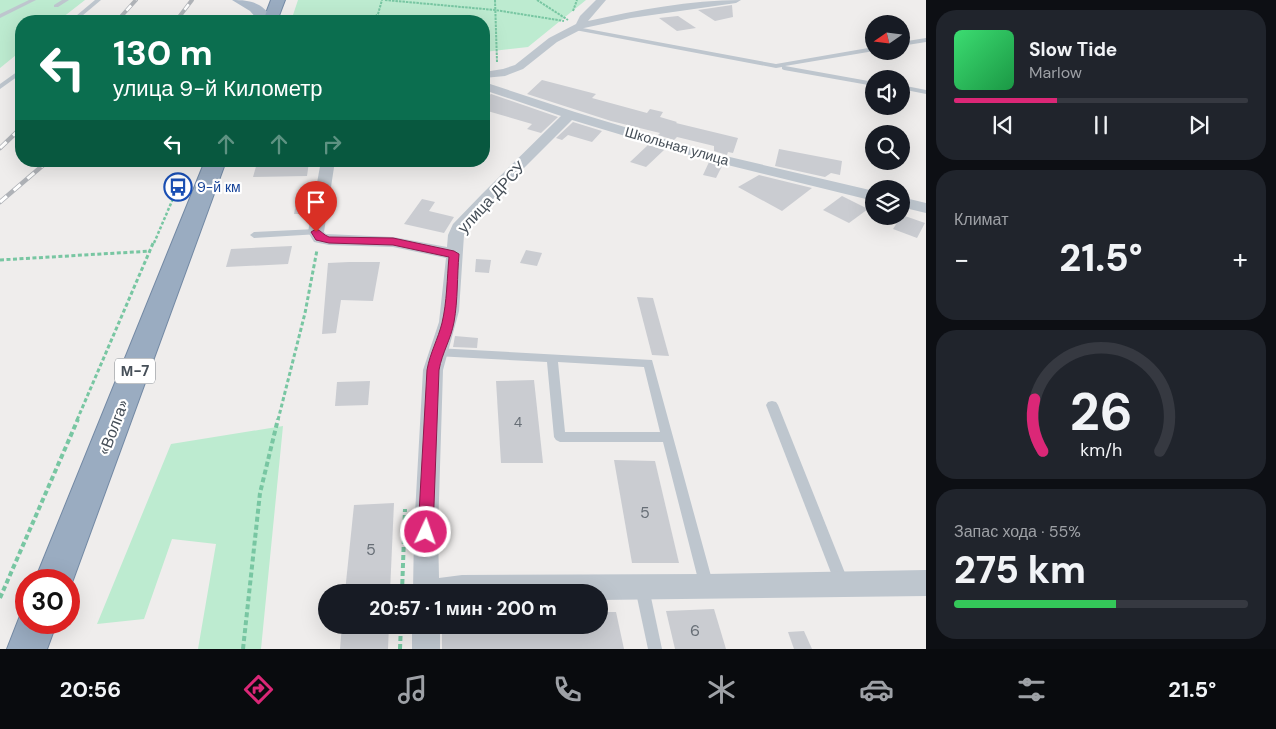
<!DOCTYPE html>
<html lang="ru">
<meta charset="utf-8">
<style>
:root{--surface:#171b24;--page:#20242c;--text:#f1f3f6;--muted:#9ea1a6;--line:#363941;--accent:#db2777}
body{margin:0;font-family:"DM Sans",sans-serif;background:var(--page);color:var(--text);height:100vh;display:flex;flex-direction:column;font-size:19px;white-space:nowrap}
*{box-sizing:border-box;margin:0}
p{font-size:16px;color:var(--muted)}
.icon{flex:none;width:28px;height:28px;fill:none;stroke:currentColor;stroke-width:2;stroke-linecap:round;stroke-linejoin:round}
.map{position:relative;flex:1;overflow:hidden}
.panel{display:flex;flex-direction:column;gap:10px;padding:10px;background:#0d0f14;width:350px}
.panel>*{flex:none}
.guide{position:absolute;left:15px;top:15px;width:475px;height:152px;border-radius:20px;box-shadow:0 5px 20px #0002;background:#0b6e4f;color:#fff;overflow:hidden}
.needle{width:32px;rotate:256deg}
.tools{position:absolute;left:865px;top:15px;display:grid;gap:10px}
.tools a{display:grid;place-items:center;width:45px;height:45px;border-radius:50%;background:var(--surface);box-shadow:0 5px 20px #0002;font-size:25px}
.speed{position:absolute;left:15px;top:569px;display:flex;gap:10px;font-size:25px;font-weight:700;text-align:center}
.speed>*{display:grid;place-content:center;width:65px;height:65px;border-radius:50%;background:var(--surface);box-shadow:0 5px 20px #0002;line-height:1}
.speed .limit{border:8px solid #d22;background:#fff;color:#111}
.pin{position:absolute;display:grid;place-items:center;width:42px;height:42px;color:#fff;margin:-51px -21px;border-radius:50% 50% 50% 0;rotate:-45deg;box-shadow:0 0 5px #0007}
.pin .icon{rotate:45deg}
.me{position:absolute;width:55px;margin:-28px;rotate:3deg;stroke-linejoin:round;filter:drop-shadow(0 0 4px #0008)}
.turn{display:flex;align-items:center;gap:18px;height:105px;padding:0 15px;font-size:22px}
.turn .icon{width:65px;height:65px;stroke-width:2.5}
.turn b{display:block;font-size:35px;line-height:42px}
.lanes{display:flex;align-items:center;height:48px;padding:0 15px;background:#0003;justify-content:center;gap:25px;direction:ltr}
.lanes .off{opacity:.35}
.big{font-size:38px;font-weight:800;line-height:1.1}
.panel .tile{flex:1;display:flex;flex-direction:column;justify-content:center;gap:8px;min-width:0;padding:0 18px;border-radius:20px;background:var(--page)}
.panel .dial{align-items:center;gap:0}
.dial svg{height:130px;overflow:visible;fill:none;stroke:var(--line);stroke-width:7;stroke-linecap:round;text-anchor:middle}
.dial text{fill:var(--text);stroke:none}
.song{display:flex;align-items:center;gap:15px}
.cover{width:60px;height:60px;border-radius:8px;background:linear-gradient(135deg,hsl(140 70% 55%),hsl(140 70% 35%))}
.played{height:5px;border-radius:2px;background:linear-gradient(90deg,var(--accent) 35%,var(--line) 35%)}
.keys{display:flex;justify-content:space-around;direction:ltr}
.heat{display:flex;justify-content:space-between;align-items:center;font-size:28px;direction:ltr}
.charge{height:8px;border-radius:4px;background:linear-gradient(90deg,#34c759 55%,var(--line) 0)}
.trip{position:absolute;left:318px;top:584px;width:290px;height:50px;border-radius:25px;background:var(--surface);box-shadow:0 5px 20px #0002;font-weight:800;line-height:50px;text-align:center}
.dock{display:flex;height:80px;justify-content:space-around;align-items:center;background:#090b0e;color:var(--muted)}
.dock .icon{width:35px;height:35px}
.dock .selected{color:var(--accent)}
.dock b{font-size:22px;color:var(--text)}
main{display:flex;flex:1;min-height:0}
.map>svg:first-child{display:block}
.green{fill:#bdebd0}
.building{fill:#caccd1}
.lines{fill:none;stroke-linecap:round;stroke-linejoin:round}
.trunk-casing{stroke:#7389a4;stroke-width:2}
.path-far3{stroke:#78c6a2;stroke-width:2;stroke-dasharray:2.5 1;stroke-linecap:butt}
.path-far2{stroke:#78c6a2;stroke-width:2.5;stroke-dasharray:3 2;stroke-linecap:butt}
.path-far1{stroke:#78c6a2;stroke-width:3;stroke-dasharray:4 2.5;stroke-linecap:butt}
.path{stroke:#78c6a2;stroke-width:4;stroke-dasharray:5 3;stroke-linecap:butt}
.service{fill:#bec6ce;fill-rule:evenodd}
.minor{fill:#bec6ce;fill-rule:evenodd}
.primary{fill:#aebbca;fill-rule:evenodd}
.trunk{fill:#9aacc1;fill-rule:evenodd}
.rail-far1-casing{stroke:#afb2b7;stroke-width:4}
.rail-casing{stroke:#afb2b7;stroke-width:4.5}
.rail-far1{stroke:#fff;stroke-width:2.5;stroke-dasharray:7;stroke-linecap:butt}
.rail{stroke:#fff;stroke-width:3;stroke-dasharray:9;stroke-linecap:butt}
.route{fill:#db2777;stroke:#8e194d}
.labels{text-anchor:middle;stroke-width:4.5;stroke-linejoin:round;paint-order:stroke}
.far-street-label{font-size:14px;fill:#464f58;stroke:#fff}
.far-transit-label{font-size:14px;fill:#164399;stroke:#fff;text-anchor:start}
.number-label{font-size:14px;fill:#676e76}
.shield{fill:#fff;stroke:#7e848a;stroke-width:1}
.shield-label{font-size:15px;font-weight:bold;fill:#464f58}
.street-label{font-size:16px;fill:#464f58;stroke:#fff}
.near-number-label{font-size:16px;fill:#676e76}
</style>
<main>
<div class="map">
<svg width="926" height="649" viewBox="0 0 926 649">
<rect width="100%" height="100%" fill="#efedec"/>
<g class="green">
<path d="M0,0h85l-27,21h-37v30l-21,17z"/>
<path d="M298,0h288l-58,47 -44,5v-31h-170l-21,-6z"/>
<path d="M283,426l-22,223h-63l18,-105 -44,-5 -28,80 -47,5 74,-180z"/>
</g>
<g class="building">
<path d="M732,5l1,12 -18,4 -17,-11z"/>
<path d="M678,16l18,12 -19,3 -18,-13z"/>
<path d="M542,80l54,14 -4,4 55,15 3,-4 13,3 -3,5 17,5 -1,1 62,15 -5,15 -5,-1 -1,3 -13,-4v-5l-37,-9 -3,3 -16,-5 2,-2 -49,-12 -84,-27z"/>
<path d="M491,94l67,23 -17,16 -14,-4 5,-5 -48,-14v-11z"/>
<path d="M573,122l29,9 -10,11 -24,-7 -6,5 -6,-2z"/>
<path d="M648,145l16,5 -18,17 -16,-5z"/>
<path d="M779,149l63,12 -2,14 -9,-2 -6,4 -50,-11z"/>
<path d="M309,162l-2,14 -54,1 4,-14z"/>
<path d="M709,162l13,4 -6,12 -13,-3z"/>
<path d="M759,175l53,13 -30,23 -44,-24z"/>
<path d="M313,192l-4,22h-15l4,-21z"/>
<path d="M842,196l26,13 -19,14 -26,-13z"/>
<path d="M422,199l13,3 -6,9 25,6 -10,16 -40,-9z"/>
<path d="M902,215l23,8 -8,15 -24,-9z"/>
<path d="M292,246l-4,18 -62,3 5,-18z"/>
<path d="M526,250l16,3 -5,13 -17,-3z"/>
<path d="M476,259l15,1 -2,13 -14,-1z"/>
<path d="M349,262h31l-7,39 -32,-1 -5,33 -14,1 6,-71z"/>
<path d="M637,297l16,1 16,58 -17,-1z"/>
<path d="M455,336l23,2 -1,10 -24,-1z"/>
<path d="M534,380l9,83h-42l-5,-82z"/>
<path d="M370,381l-2,24 -33,1 2,-24z"/>
<path d="M614,460l41,1 24,102h-47z"/>
<path d="M394,503l-4,89h-45l9,-87z"/>
<path d="M714,609l12,40h-51l-9,-38z"/>
<path d="M599,612h17l8,37h-182v-24h157z"/>
<path d="M342,625h47l-1,24h-48z"/>
<path d="M804,631l8,18h-18l-6,-17z"/>
</g>
<g class="lines">
<g class="trunk-casing">
<g id="trunk">
<path d="M271,0h14l-8,21h-14z"/>
<path d="M205,161h21l-153,419 -4,10v-10h-34z"/>
<path d="M26,607v15h31l-10,27h-40l16,-41z"/>
</g>
</g>
<g class="path-far3">
<path d="M385,0l110,10 69,11"/>
<path d="M495,0l2,62"/>
<path d="M537,0l31,20"/>
<path d="M573,11l4,-11"/>
<path d="M370,21l8,-7 4,-14"/>
</g>
<path class="path-far2" d="M154,243l27,-63"/>
<g class="path-far1">
<path d="M0,260l151,-9"/>
<path d="M77,420l77,-179"/>
<path d="M278,420l27,-107 12,-63"/>
</g>
<g class="path">
<path d="M402,592l3,-83"/>
<path d="M0,598l78,-179"/>
<path d="M243,649l17,-156 18,-74"/>
<path d="M400,649l1,-24"/>
</g>
<g class="service">
<path d="M29,0h7l-36,18v-4z"/>
<path d="M62,0h7l-11,7h-4v-2z"/>
<path d="M95,0h6l-25,21h-6z"/>
<path d="M577,27l199,37 98,-17v4l-89,15 89,16v4l-90,-16 -2,-1v-2l-6,1 -201,-38v-2z"/>
<path d="M926,38v4l-25,4v-4z"/>
<path d="M21,69v5l-21,15v-5z"/>
<path d="M901,85l25,5v4l-25,-5z"/>
<path d="M316,229l3,1 1,2 -1,2 -65,4 -4,-3 4,-3z"/>
<path d="M436,348l216,12 62,227 -2,5 -5,2 -5,-2 -2,-5 -37,-145h-103l-4,-2 -2,-3 -7,-75 -111,-6 -4,-1 -1,-3 1,-3zM558,362l86,5 16,65h-95z"/>
<path d="M772,401l4,1 2,3 71,178 -2,5 -5,2 -5,-2 -2,-5 -69,-178 2,-3z"/>
<path d="M642,581l5,2 2,5 13,61h-14l-13,-61 2,-5z"/>
</g>
<g class="minor">
<path d="M596,0h10l-18,21c50,-11 102,-21 153,-21l-5,3 -105,15 -47,10 -27,14 -34,27 -18,7 -21,2v-6l19,-3 12,-4 34,-27 27,-14 4,-8z"/>
<path d="M484,82l91,30 129,39 170,40v10l-179,-44 -123,-37 -80,80 -26,30 -2,5 -5,76 -16,59 -5,162 1,46 23,-3 245,-1 219,-4v26l-327,4v-8h-186l1,-60 9,-162 16,-48 7,-64 -53,-11 -64,-2 -15,-3 -6,-10 13,-71h14l-11,71 2,2 67,3 54,10 1,-12 5,-11 29,-30 79,-78 -77,-26z"/>
<path d="M901,197l25,6v10l-25,-6z"/>
<rect x="412" y="625" width="28" height="24"/>
</g>
<path class="primary" d="M232,0c21,0 30,3 43,21h-16l-9,-10z"/>
<use href="#trunk" class="trunk"/>
<g class="rail-far1-casing">
<g id="rail-far1">
<path d="M117,21l19,-21"/>
<path d="M176,21l16,-21"/>
</g>
</g>
<g class="rail-casing">
<g id="rail">
<path d="M0,148l21,-20"/>
<path d="M0,202l48,-41"/>
</g>
</g>
<use href="#rail-far1" class="rail-far1"/>
<use href="#rail" class="rail"/>
</g>
<path class="route" d="M316,229c5,1 7,6 13,8l64,1 61,13 5,3c-2,22 -1,46 -5,68 -3,17 -12,31 -15,48l-6,162 -2,5 -5,2 -6,-2 -2,-5 9,-162c3,-17 11,-31 15,-47 5,-21 5,-45 7,-66l-56,-12 -64,-2 -13,-3 -5,-8z"/>
<defs>
<g id="bus-ring" transform="scale(1.4375)"><circle r="9.5" fill="#fff" stroke="#1a4fb4" stroke-width="1.5"/><path d="M-5-6H5V4H4V6H2V4H-2V6H-4V4H-5ZM-3.5-4V0h7V-4ZM-3.5 1.2v1.5H-2V1.2ZM2 1.2v1.5H3.5V1.2Z" fill="#1a4fb4"/></g>
</defs>
<g fill-rule="evenodd">
<use href="#bus-ring" x="178" y="187"/>
</g>
<g class="labels">
<g class="far-street-label">
<text transform="translate(677 146) rotate(16)" y="5">Школьная улица</text>
</g>
<g class="far-transit-label">
<text x="197" y="192">9-й км</text>
</g>
<g class="number-label">
<text x="518" y="427">4</text>
</g>
<rect class="shield" x="115" y="358.5" width="40" height="25" rx="4"/>
<g class="shield-label">
<text x="135" y="376">М-7</text>
</g>
<g class="street-label">
<text transform="translate(491 197) rotate(-47)" y="6">улица ДРСУ</text>
<text transform="translate(113 427) rotate(-69)" y="6">«Волга»</text>
</g>
<g class="near-number-label">
<text x="645" y="518">5</text>
<text x="371" y="555">5</text>
<text x="695" y="636">6</text>
</g>
</g>
</svg>
<div class="tools">
<a><svg class="needle" viewBox="-14 -14 28 28"><path d="M0-13l5 13h-10z" fill="#e53935"/><path d="M0 13l5-13h-10z" fill="#9ea1a6"/></svg></a>
<a><svg class="icon" aria-label="sound" viewBox="0 0 24 24"><path d="M4 9h4l5-4v14l-5-4H4zM17 9q2 3 0 6"/></svg></a>
<a><svg class="icon" aria-label="search" viewBox="0 0 24 24"><circle cx="10" cy="10" r="6"/><path d="M15 15l6 6"/></svg></a>
<a><svg class="icon" aria-label="layers" viewBox="0 0 24 24"><path d="M12 4l9 5-9 5-9-5zM3 14l9 5 9-5"/></svg></a>
</div>
<div class="speed"><div class="limit">30</div></div>
<div class="pin" style="left:316px;top:232px;background:#d93025"><svg class="icon" aria-label="arrive" viewBox="0 0 24 24"><path d="M6 21V4h12l-3 4 3 4H6"/></svg></div>
<svg class="me" style="left:426px;top:532px" viewBox="-20 -20 40 40"><circle r="17" fill="#db2777" stroke="#fff" stroke-width="3"/><path d="M0-11L8 9 0 5-8 9z" fill="#fff"/></svg>
<div class="trip">20:57 · 1 мин · 200 m</div>
<div class="guide">
<div class="turn"><svg class="icon" aria-label="left" viewBox="0 0 24 24"><path d="M17 20v-9H6M10 6l-5 5 5 5"/></svg><div><b>130 m</b>улица 9-й Километр</div></div>
<div class="lanes"><svg class="icon" aria-label="left" viewBox="0 0 24 24"><path d="M17 20v-9H6M10 6l-5 5 5 5"/></svg><svg class="icon off" aria-label="ahead" viewBox="0 0 24 24"><path d="M12 20V5M6 11l6-6 6 6"/></svg><svg class="icon off" aria-label="ahead" viewBox="0 0 24 24"><path d="M12 20V5M6 11l6-6 6 6"/></svg><svg class="icon off" aria-label="right" viewBox="0 0 24 24"><path d="M7 20v-9h11M14 6l5 5-5 5"/></svg></div>
</div>
</div>
<section class="panel">
<div class="tile">
<div class="song"><i class="cover"></i><div><b>Slow Tide</b><p>Marlow</p></div></div>
<div class="played"></div>
<div class="keys"><svg class="icon" aria-label="previous" viewBox="0 0 24 24"><path d="M18 5L8 12l10 7zM5 5v14"/></svg><svg class="icon" aria-label="pause" viewBox="0 0 24 24"><path d="M8 5v14M16 5v14"/></svg><svg class="icon" aria-label="next" viewBox="0 0 24 24"><path d="M6 5l10 7-10 7zM19 5v14"/></svg></div>
</div>
<div class="tile"><p>Климат</p>
<div class="heat"><a>−</a><b class="big">21.5°</b><a>+</a></div>
</div>
<div class="tile dial"><svg viewBox="0 0 100 80">
<path d="M14 69A42 42 0 1 1 86 69"/>
<path d="M14 69A42 42 0 0 1 9 37" stroke="#db2777"/>
<text x="50" y="56" font-size="32" font-weight="700">26</text>
<text x="50" y="72" font-size="11">km/h</text>
</svg></div>
<div class="tile"><p>Запас хода · 55%</p><b class="big">275 km</b><div class="charge"></div></div>
</section>
</main>
<nav class="dock">
<b>20:56</b>
<svg class="icon selected" aria-label="directions" viewBox="0 0 24 24"><path d="M12 3l9 9-9 9-9-9zM9 14v-3h6M13 9l2 2-2 2"/></svg>
<svg class="icon" aria-label="music" viewBox="0 0 24 24"><path d="M9 18V5l10-2v13"/><circle cx="6" cy="18" r="3"/><circle cx="16" cy="16" r="3"/></svg>
<svg class="icon" aria-label="phone" viewBox="0 0 24 24"><path d="M5 4h4l2 5-3 2q2 4 5 5l2-3 5 2v4C11 20 4 13 5 4z"/></svg>
<svg class="icon" aria-label="climate" viewBox="0 0 24 24"><path d="M12 3v18M4 7l16 10M4 17L20 7"/></svg>
<svg class="icon" aria-label="car" viewBox="0 0 24 24"><path d="M5 17H2v-5l4-1 3-4h7l3 4 3 1v5h-3M9 17h6M6 11h13"/><circle cx="7" cy="17" r="2"/><circle cx="17" cy="17" r="2"/></svg>
<svg class="icon" aria-label="filters" viewBox="0 0 24 24"><path d="M4 7h16M4 17h16"/><circle cx="9" cy="7" r="2"/><circle cx="15" cy="17" r="2"/></svg>
<b>21.5°</b>
</nav>
